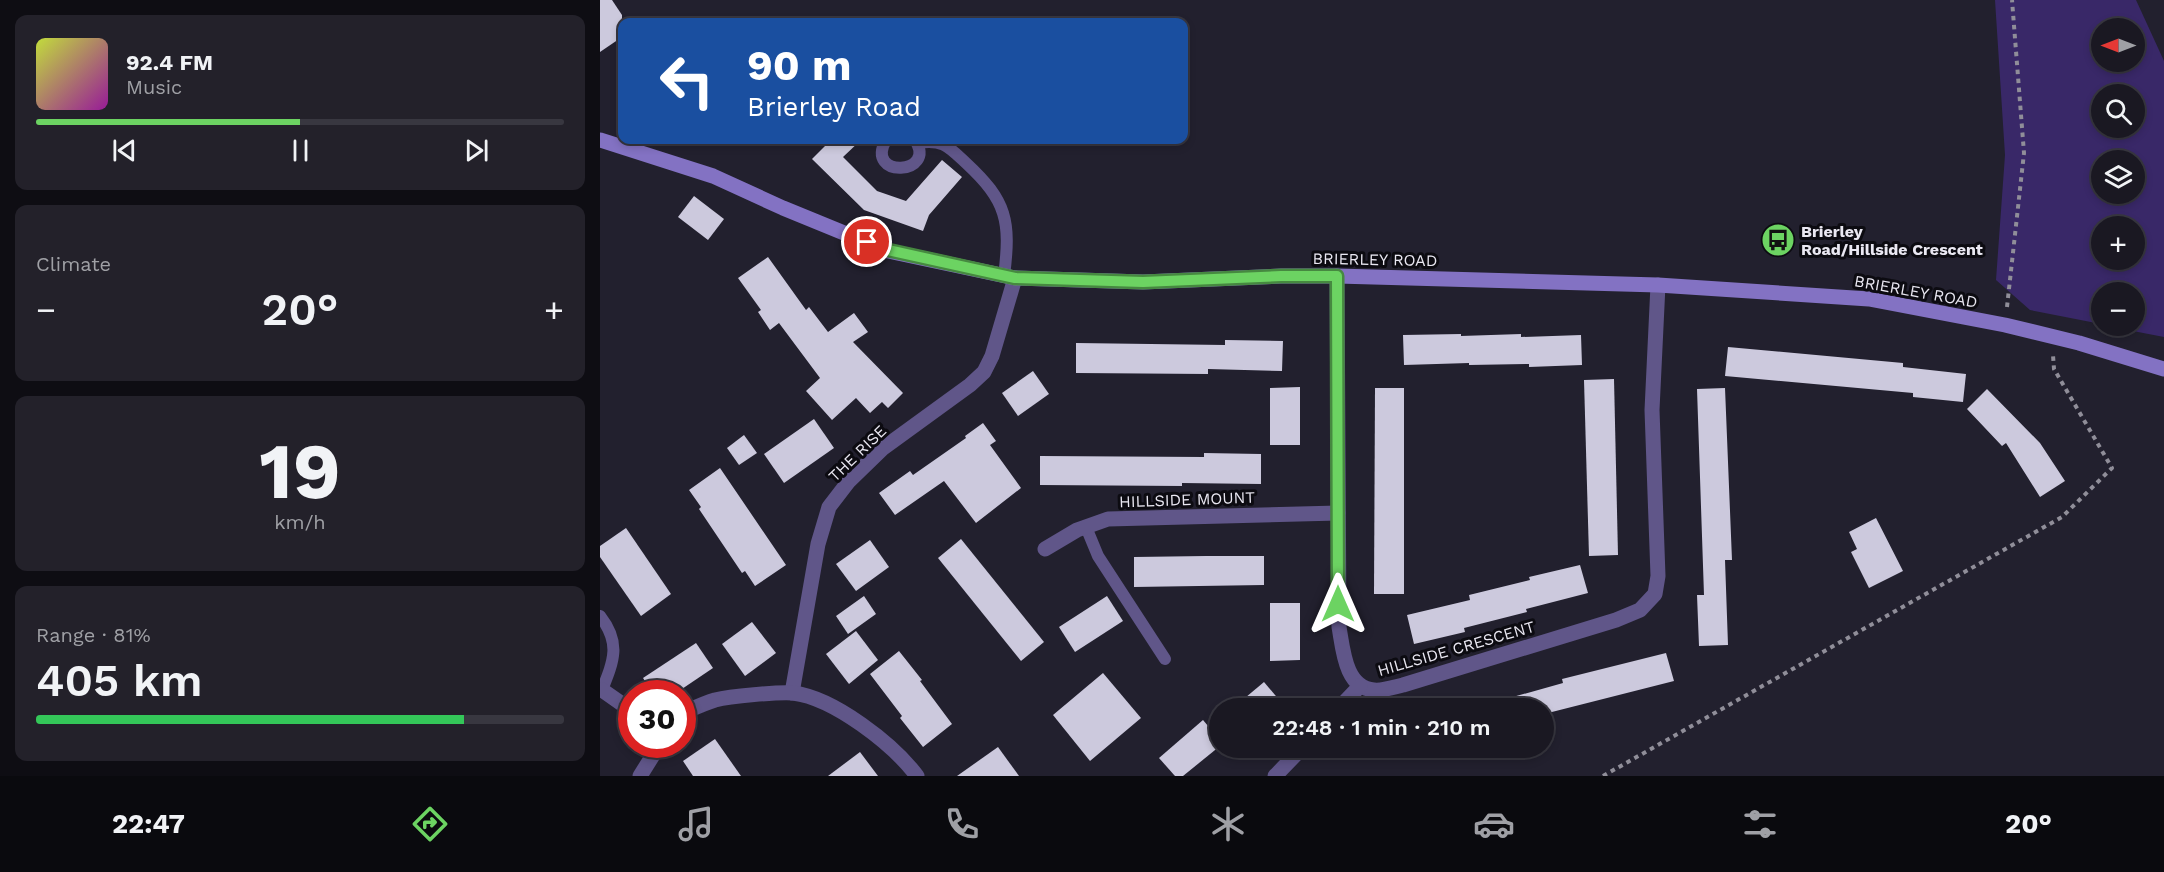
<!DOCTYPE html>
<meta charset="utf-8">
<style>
:root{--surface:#1a1822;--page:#23212a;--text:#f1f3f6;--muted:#9fa0a5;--line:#383740;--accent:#6cd362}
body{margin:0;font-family:"Work Sans",sans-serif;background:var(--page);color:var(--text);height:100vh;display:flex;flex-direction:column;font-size:22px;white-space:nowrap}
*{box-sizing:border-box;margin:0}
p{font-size:20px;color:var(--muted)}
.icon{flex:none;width:33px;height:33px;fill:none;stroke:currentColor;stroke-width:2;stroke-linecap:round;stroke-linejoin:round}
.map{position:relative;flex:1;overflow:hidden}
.panel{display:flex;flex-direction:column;gap:15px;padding:15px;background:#0e0d13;width:600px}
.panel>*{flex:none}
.hud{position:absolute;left:18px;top:18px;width:570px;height:126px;border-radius:12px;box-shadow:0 3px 9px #0003,0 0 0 2px var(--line);background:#1a4fa0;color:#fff;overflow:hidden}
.needle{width:39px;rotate:270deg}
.buttons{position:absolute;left:1491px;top:18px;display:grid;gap:12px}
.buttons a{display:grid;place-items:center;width:54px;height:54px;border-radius:50%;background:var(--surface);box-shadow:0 3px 9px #0003,0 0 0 2px var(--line);font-size:30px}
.speed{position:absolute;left:18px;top:680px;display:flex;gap:12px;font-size:30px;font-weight:700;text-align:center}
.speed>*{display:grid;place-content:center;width:78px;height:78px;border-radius:50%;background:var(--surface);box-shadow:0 3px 9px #0003,0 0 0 2px var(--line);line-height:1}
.speed .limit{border:9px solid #d22;background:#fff;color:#111}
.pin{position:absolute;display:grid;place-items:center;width:51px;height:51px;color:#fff;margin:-26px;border:3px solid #fff;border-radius:50%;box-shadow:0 2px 6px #0007}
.me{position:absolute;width:66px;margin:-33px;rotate:0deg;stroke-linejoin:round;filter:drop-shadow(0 0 4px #0008)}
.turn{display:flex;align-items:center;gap:21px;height:126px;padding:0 30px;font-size:27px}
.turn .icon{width:78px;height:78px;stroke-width:2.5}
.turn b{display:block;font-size:42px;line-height:51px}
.big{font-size:45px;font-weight:600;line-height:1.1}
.panel .widget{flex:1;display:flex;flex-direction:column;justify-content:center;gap:9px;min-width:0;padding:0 21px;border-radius:12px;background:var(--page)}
.panel .dial{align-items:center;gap:0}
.dial b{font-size:78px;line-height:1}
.song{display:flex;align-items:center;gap:18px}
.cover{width:72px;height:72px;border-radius:9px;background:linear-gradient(135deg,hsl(70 70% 55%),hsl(300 70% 35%))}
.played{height:6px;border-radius:3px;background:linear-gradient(90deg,var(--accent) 50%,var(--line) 50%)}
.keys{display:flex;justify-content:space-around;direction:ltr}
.heat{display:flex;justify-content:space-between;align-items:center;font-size:33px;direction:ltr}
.charge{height:9px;border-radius:4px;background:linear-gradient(90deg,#34c759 81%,var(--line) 0)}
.trip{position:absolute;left:609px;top:698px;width:345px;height:60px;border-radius:30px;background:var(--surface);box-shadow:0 3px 9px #0003,0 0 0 2px var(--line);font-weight:600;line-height:60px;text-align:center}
.dock{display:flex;height:96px;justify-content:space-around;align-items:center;background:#0a0a0e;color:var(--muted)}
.dock .icon{width:42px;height:42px}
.dock .active{color:var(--accent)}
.dock b{font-size:27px;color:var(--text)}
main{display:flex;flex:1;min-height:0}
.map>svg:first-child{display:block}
.green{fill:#392868;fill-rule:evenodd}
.building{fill:#ccc9dd}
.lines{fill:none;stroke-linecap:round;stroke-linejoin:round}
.path{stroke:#908e99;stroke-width:4;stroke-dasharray:4.5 4.5;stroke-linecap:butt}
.lane{stroke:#605689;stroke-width:12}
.street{stroke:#605689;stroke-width:15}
.secondary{stroke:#8372c3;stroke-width:15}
.route-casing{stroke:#468940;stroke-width:15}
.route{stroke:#6cd362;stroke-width:10}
.labels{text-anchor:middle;stroke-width:6;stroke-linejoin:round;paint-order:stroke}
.poi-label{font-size:16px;font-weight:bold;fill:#eae8f2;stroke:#0c0b11;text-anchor:start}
.street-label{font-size:16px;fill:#eae8f2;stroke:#0c0b11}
</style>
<main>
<section class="panel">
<div class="widget">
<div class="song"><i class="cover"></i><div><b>92.4 FM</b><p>Music</p></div></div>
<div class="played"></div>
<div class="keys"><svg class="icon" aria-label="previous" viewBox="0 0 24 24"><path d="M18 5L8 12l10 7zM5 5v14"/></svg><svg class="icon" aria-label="pause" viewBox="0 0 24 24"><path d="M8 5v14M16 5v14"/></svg><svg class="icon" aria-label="next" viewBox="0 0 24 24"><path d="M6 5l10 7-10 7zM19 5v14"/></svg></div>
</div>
<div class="widget"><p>Climate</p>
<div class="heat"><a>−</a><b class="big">20°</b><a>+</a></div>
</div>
<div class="widget dial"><b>19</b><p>km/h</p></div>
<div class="widget"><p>Range · 81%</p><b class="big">405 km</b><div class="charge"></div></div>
</section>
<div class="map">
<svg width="1564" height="776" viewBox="0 0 1564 776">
<rect width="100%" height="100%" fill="#22202e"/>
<path class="green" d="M1395,0h141l28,61v276l-57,-11h27v-34h-32l-1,32 -71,-14 -34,-30 9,-125zM1502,28h32v34h-32zM1502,94h32v34h-32zM1502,160h32v34h-32zM1502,226h32v34h-32z"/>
<g class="building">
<path d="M0,0h12l10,15v22l-22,15z"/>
<path d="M231,140h30l-18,17 34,34 29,10 36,-41 20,17 -33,38 -6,16 -59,-21 -52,-51z"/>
<path d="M94,196l30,23 -16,21 -30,-23z"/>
<path d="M168,257l38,53 3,-3 19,25 26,-19 14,19 -15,10 50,51 -15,15 -6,-6 -12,11 -14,-15 -24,22 -26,-29 14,-13 -41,-55 -9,7 -12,-18 3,-2 -23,-32z"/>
<path d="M861,334v2l60,-2v3l60,-2 1,30 -53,2v-3l-60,1v-2l-65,2 -1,-30z"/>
<path d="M625,340l58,1 -1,30 -74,-2v5l-132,-1v-30l149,2z"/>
<path d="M1128,347l175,16v4l63,7 -3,28 -50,-5v-4l-188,-17z"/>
<path d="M433,371l16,23 -31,22 -16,-23z"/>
<path d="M1014,379l4,176 -29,1 -5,-176z"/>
<path d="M700,387v58h-30v-57z"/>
<path d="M775,388h29v206h-30z"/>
<path d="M1125,388l7,172h-7l3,85 -29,1 -2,-51h7l-7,-206z"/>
<path d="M1387,389l53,54 25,38 -25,16 -34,-54 -4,3 -35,-37z"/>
<path d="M214,419l20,29 -50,35 -20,-29z"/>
<path d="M383,423l13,18 -6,4 31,43 -45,35 -32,-42 -49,34 -16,-22 31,-22 3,4 53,-37 -1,-2z"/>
<path d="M144,435l13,18 -18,12 -12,-17z"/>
<path d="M604,453l57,1v30l-79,-1v3l-142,-1v-29l164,1z"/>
<path d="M120,468l66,97 -31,21 -10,-15 -3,2 -43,-64 2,-2 -12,-17z"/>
<path d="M1276,518l27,53 -34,17 -18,-36 6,-3 -8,-17z"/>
<path d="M26,528l45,66 -30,22 -41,-59v-11z"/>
<path d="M361,539l83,103 -23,19 -83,-103z"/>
<path d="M270,540l19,27 -33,24 -20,-27z"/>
<path d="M606,556h58v29l-130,2v-30z"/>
<path d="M980,565l8,28 -62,16 1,3 -63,16 1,4 -51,12 -7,-29 63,-15 -1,-5 61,-15 -1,-3z"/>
<path d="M264,596l12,18 -28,20 -12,-18z"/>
<path d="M507,596l16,25 -48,31 -16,-25z"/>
<path d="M670,603h30v57l-30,1z"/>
<path d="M152,622l24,31 -31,23 -23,-32z"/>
<path d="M256,631l22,29 -29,24 -23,-30z"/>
<path d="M96,643l17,25 -37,25h-23l-10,-15z"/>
<path d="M299,651l23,29 -2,1 32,43 -29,23 -23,-29 2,-2 -32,-42z"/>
<path d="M1066,653l8,28 -130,33v-6h-49v-6l68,-19 -1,-4z"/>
<path d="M503,673l38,45 -51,43 -37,-46z"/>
<path d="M664,682l22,26h-53z"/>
<path d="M603,720l17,20v6l-37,30h-8l-16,-18z"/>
<path d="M115,739l26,37h-48l-10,-15z"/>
<path d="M398,747l21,29h-62z"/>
<path d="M260,752l18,24h-50z"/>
</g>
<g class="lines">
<g class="path">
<path d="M1407,307l17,-154 -12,-153"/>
<path d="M1003,776l459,-259 50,-49 -58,-99 -1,-14"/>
</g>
<g class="lane">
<path d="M286,140c-22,39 52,35 29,0"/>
<path d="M317,143c26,-4 31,3 49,20 41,38 45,58 38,113"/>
<path d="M486,527l12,29 67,103"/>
<path d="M0,616c21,27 14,44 2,74"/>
</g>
<g class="street">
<path d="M737,276l2,351c4,22 6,61 35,63 9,1 20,-3 29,-5l213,-65 24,-10 15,-16 3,-18 -6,-166 6,-125"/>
<path d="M445,549l32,-19 31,-11 230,-6"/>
<path d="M2,690l30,21"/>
<path d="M192,693l26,-149 11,-37 20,-26 33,-32 88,-64 14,-13 8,-16 23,-78"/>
<path d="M739,708l21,-22"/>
<path d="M82,714l3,-2c9,-4 20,-9 30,-12 16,-4 62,-8 78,-7 41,5 100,51 124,83"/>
<path d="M40,776l20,-32"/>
<path d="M675,776l28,-29"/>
</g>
<path class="secondary" d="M0,140l113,36 70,32 105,43 127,27 128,4 138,-6h56l321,9 211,14 136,26 74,18 85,26"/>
</g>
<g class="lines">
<g class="route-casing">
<path id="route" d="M267,242l21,8 127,28 128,4 138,-6h56l1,328"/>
</g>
<use href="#route" class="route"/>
</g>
<defs>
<g id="bus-disc" transform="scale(1.725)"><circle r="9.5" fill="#6cd362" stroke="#0c0b11"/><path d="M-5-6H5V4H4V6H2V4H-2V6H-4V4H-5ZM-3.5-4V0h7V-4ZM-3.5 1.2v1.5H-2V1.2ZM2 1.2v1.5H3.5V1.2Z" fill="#111"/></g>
</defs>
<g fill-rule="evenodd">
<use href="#bus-disc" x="1178" y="240"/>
</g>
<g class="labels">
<g class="poi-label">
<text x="1201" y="237">Brierley<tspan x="1201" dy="18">Road/Hillside Crescent</tspan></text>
</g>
<g class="street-label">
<text transform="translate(775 259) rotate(1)" y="6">BRIERLEY ROAD</text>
<text transform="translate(1316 291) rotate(10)" y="6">BRIERLEY ROAD</text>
<text transform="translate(257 453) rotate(-44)" y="6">THE RISE</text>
<text transform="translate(587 499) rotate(-2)" y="6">HILLSIDE MOUNT</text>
<text transform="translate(856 648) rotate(-16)" y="6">HILLSIDE CRESCENT</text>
</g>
</g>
</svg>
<div class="buttons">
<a><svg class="needle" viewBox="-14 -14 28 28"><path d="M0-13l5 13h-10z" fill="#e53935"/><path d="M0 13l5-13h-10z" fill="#9fa0a5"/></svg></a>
<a><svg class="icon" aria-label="search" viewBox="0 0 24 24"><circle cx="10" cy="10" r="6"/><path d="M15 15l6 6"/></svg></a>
<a><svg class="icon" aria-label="layers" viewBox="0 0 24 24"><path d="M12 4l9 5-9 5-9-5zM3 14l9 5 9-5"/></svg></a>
<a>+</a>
<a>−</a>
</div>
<div class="speed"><div class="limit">30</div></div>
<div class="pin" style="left:267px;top:242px;background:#d93025"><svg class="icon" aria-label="arrive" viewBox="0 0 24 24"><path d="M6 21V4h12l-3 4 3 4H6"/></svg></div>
<svg class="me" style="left:738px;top:604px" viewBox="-20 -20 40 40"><path d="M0-17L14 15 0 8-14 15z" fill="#6cd362" stroke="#fff" stroke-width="4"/></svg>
<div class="trip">22:48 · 1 min · 210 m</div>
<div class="hud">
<div class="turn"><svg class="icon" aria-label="left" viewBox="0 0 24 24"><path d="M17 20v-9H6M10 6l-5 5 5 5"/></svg><div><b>90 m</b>Brierley Road</div></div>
</div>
</div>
</main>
<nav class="dock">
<b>22:47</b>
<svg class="icon active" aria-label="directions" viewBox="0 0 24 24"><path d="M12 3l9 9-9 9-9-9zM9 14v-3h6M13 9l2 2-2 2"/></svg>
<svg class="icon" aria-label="music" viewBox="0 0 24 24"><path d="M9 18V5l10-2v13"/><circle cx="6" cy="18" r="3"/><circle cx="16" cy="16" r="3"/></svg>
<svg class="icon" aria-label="phone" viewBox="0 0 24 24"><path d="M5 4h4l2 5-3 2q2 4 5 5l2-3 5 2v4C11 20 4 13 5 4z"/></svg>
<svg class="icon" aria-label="climate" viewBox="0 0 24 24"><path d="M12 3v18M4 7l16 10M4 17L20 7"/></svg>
<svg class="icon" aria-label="car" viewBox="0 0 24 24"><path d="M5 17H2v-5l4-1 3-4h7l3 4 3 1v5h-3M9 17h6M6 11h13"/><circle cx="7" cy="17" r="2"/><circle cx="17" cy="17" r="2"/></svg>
<svg class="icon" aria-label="filters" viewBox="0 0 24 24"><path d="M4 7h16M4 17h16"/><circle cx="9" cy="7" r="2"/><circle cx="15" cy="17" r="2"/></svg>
<b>20°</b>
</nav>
